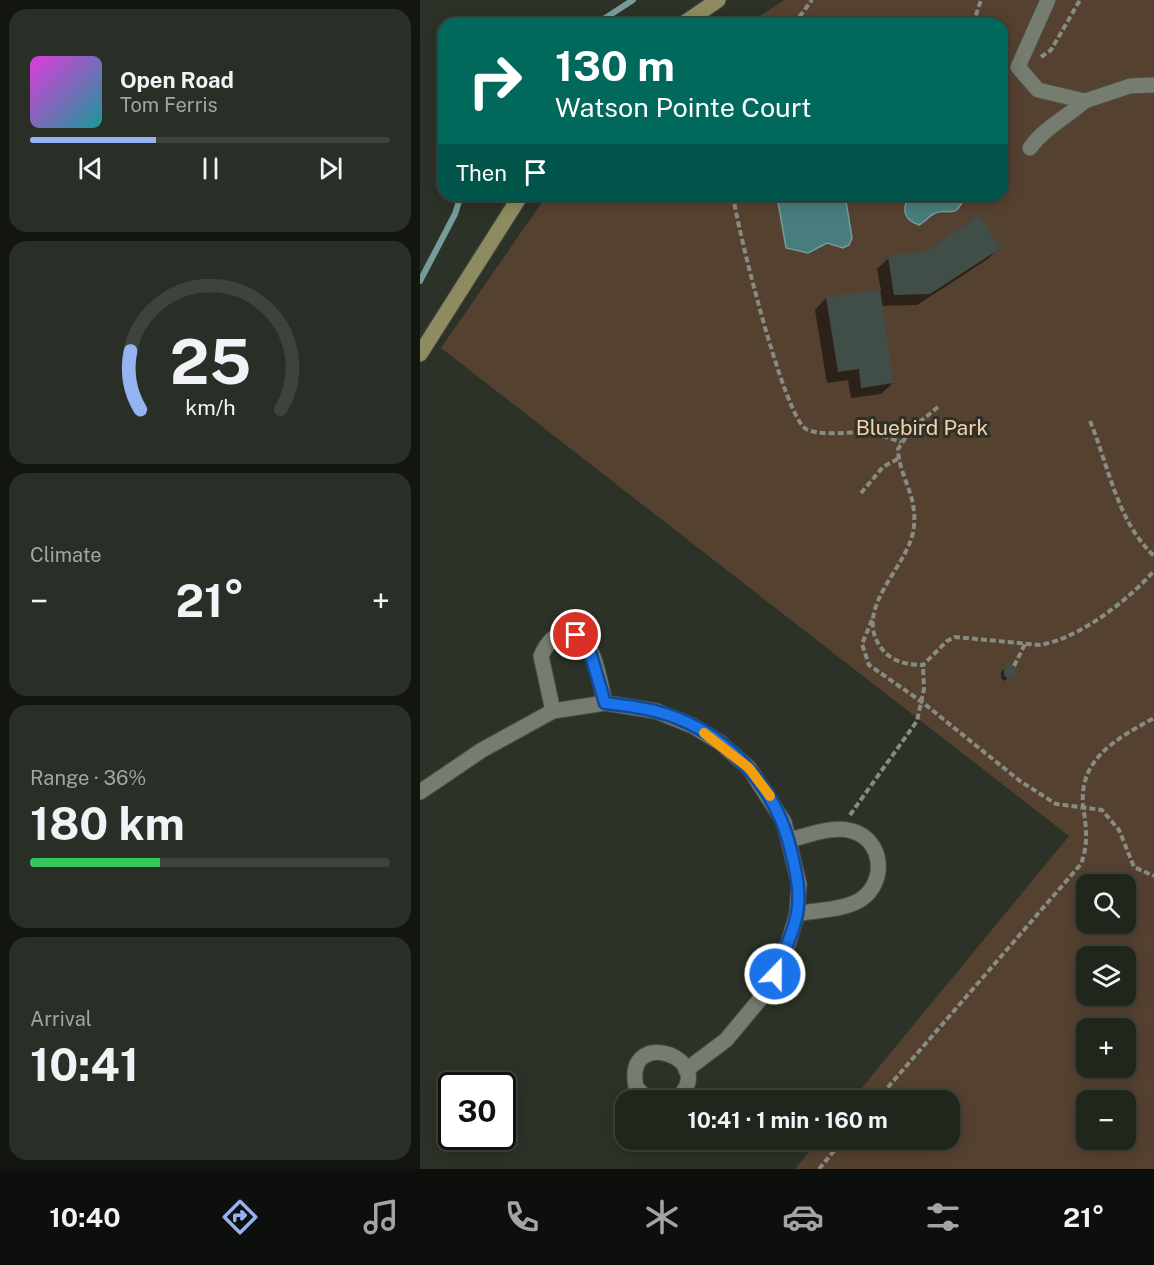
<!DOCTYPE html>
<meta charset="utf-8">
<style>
:root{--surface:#21261d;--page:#292e26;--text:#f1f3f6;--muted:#a2a5a4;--line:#3e433b;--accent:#95b2f1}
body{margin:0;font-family:"Public Sans",sans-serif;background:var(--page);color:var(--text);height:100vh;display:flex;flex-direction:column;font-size:22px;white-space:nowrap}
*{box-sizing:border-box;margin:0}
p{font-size:20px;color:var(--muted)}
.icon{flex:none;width:33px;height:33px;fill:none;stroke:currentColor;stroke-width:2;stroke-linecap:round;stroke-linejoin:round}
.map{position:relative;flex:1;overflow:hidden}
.drawer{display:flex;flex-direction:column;gap:9px;padding:9px;background:#121510;width:420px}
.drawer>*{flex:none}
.top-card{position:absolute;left:18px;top:18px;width:570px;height:183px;border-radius:18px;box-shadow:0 3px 15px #0003,0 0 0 2px var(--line);background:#00695c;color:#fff;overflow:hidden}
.buttons{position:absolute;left:656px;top:874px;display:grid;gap:12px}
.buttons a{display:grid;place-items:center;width:60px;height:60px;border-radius:12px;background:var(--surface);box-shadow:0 3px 15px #0003,0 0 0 2px var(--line);font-size:30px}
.speed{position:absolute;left:18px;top:1072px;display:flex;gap:12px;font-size:30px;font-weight:700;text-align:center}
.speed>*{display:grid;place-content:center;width:78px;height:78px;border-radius:50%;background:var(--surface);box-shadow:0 3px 15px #0003,0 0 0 2px var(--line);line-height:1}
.speed .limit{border:3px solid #111;border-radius:9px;background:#fff;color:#111}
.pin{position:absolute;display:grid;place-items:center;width:51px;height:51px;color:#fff;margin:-26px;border:3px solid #fff;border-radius:50%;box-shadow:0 2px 6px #0007}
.me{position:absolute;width:66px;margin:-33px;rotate:22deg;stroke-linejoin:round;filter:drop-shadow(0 0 4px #0008)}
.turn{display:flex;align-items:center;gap:21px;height:126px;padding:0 18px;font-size:27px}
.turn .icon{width:78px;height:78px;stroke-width:2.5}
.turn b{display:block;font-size:42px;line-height:51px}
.then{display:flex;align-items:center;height:57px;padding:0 18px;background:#0003;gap:12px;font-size:22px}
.big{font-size:45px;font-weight:700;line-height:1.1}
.drawer .widget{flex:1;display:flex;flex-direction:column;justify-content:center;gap:9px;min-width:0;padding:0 21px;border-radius:18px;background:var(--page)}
.drawer .dial{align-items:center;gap:0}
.dial svg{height:156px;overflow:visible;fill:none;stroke:var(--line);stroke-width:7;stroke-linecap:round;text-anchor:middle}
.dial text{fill:var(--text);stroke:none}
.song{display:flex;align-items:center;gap:18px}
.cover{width:72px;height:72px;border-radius:9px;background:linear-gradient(135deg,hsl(300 70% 55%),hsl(180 70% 35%))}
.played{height:6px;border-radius:3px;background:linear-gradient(90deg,var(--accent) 35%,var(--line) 35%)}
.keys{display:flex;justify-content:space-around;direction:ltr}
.heat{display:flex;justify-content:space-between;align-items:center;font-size:33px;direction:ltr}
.charge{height:9px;border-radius:4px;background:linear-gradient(90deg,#34c759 36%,var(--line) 0)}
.trip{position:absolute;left:195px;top:1090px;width:345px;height:60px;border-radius:18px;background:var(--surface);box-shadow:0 3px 15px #0003,0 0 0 2px var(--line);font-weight:700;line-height:60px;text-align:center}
.tabs{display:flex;height:96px;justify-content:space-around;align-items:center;background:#0d0f0c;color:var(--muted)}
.tabs .icon{width:42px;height:42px}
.tabs .active{color:var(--accent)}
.tabs b{font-size:27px;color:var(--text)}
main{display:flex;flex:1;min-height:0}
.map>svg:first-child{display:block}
.green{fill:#554130;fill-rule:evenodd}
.water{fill:#497d7d;stroke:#769c9a;stroke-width:1.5}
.shadow{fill:#0007}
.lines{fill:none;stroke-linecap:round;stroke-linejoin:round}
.stream{stroke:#769c9a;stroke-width:6}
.building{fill:#414d47}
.street-casing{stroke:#4a4e45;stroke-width:17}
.secondary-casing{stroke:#4a4e45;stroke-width:17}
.path{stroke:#878c83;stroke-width:4;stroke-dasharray:6 3;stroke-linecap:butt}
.street{stroke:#767c70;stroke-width:15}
.secondary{stroke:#8f8b60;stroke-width:15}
.route-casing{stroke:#114b97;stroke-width:15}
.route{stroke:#1a73e8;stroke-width:10}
.slow{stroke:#f59e0b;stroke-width:10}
.labels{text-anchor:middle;stroke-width:6;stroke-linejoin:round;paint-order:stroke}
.park-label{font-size:21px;fill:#fad0ab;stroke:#2c3227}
</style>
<main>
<section class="drawer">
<div class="widget">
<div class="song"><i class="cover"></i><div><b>Open Road</b><p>Tom Ferris</p></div></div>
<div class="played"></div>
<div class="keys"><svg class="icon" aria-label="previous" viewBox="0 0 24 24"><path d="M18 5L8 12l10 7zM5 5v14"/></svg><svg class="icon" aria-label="pause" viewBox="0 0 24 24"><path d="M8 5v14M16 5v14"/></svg><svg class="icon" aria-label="next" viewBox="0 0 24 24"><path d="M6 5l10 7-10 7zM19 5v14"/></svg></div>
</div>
<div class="widget dial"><svg viewBox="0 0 100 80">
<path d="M14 69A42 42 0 1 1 86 69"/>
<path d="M14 69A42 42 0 0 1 9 39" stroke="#95b2f1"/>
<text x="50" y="56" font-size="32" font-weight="700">25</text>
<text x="50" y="72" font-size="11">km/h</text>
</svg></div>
<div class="widget"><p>Climate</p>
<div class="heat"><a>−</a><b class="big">21°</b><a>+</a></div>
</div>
<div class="widget"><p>Range · 36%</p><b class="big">180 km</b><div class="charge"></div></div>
<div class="widget"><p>Arrival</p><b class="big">10:41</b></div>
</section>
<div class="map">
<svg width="734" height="1169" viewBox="0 0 734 1169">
<rect width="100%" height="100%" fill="#2c3227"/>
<path class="green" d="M364,0h370v1169h-359l24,-29h131v-39h-99l218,-265 -628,-488 106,-153h455v-171h-254zM666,885h39v39h-39zM666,957h39v39h-39zM666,1029h39v39h-39zM666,1101h39v39h-39z"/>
<g class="water">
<path d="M425,195l7,43 -3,7 -6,3 -16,-5 -19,10 -22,-5 -9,-52z"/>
<path d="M497,195h48c-10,27 -15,12 -30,18 -6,3 -10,9 -16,12 -15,-5 -17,-14 -11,-28z"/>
</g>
<g class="shadow">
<path d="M319,195h24l-4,3 -19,4z"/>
<path d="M579,248l-11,11 -71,46 -36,1 12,77 -12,11 -30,4 -3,-18 -21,3 -12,-73 11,-12 55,-8 -4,-21 12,-11z"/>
<path d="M585,668l9,6 -10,7 -3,-3v-6z"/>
</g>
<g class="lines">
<g class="stream">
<path d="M176,24l37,-24"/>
<path d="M0,281l35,-67 6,-19"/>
</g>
</g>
<g class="building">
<path d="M559,215l22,33 -71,46 -36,1 -6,-39 38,-5z"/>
<path d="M460,289l14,94 -33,5 -2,-19 -21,3 -12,-75z"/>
<path d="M590,663l6,5v7l-8,4 -4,-4v-8z"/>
</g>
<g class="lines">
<g class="street-casing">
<g id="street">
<path d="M628,0l-30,67 20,23 47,11 45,-15 24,-1"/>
<path d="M610,148c14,-20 37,-31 55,-47"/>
<path d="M133,711l-12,-55c4,-9 10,-20 22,-22 32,-5 36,47 42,69"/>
<path d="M0,792l62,-42 71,-39 52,-8 51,8 37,15 28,17 28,25 35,54 15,62 -2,30 -9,30 -22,48 -40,48 -40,30"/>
<path d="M369,840c18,-4 44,-15 63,-9 32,9 35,52 8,69 -16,10 -44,10 -63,14"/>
<path d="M229,1101l-13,-14c-13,-64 89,-27 38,14"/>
</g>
</g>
<g class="secondary-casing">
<g id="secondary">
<path d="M263,24l35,-24"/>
<path d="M0,354l101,-159"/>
</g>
</g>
<g class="path">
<path d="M374,24l18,-24"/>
<path d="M553,24l8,-24"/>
<path d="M621,57l10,-7 29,-50"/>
<path d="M313,195c4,32 51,222 73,234 17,8 41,2 59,4 12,0 24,5 36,9"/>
<path d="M518,407l-27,22 -13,20c1,27 19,45 16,77 -3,40 -64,82 -32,123 10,13 26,16 41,16l24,-24 8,-4 85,8c40,-7 87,-44 114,-74"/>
<path d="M670,421c19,46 27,100 64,135"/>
<path d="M441,493l22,-26 16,-9"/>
<path d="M452,620l-10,24 7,21 53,37 98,79 36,23 46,6 17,20 15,37 20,9"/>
<path d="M594,666l11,-22"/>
<path d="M430,815l67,-94 7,-32 -1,-24"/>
<path d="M456,1101l205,-237c8,-22 5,-37 2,-59 -4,-47 35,-67 71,-87"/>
<path d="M399,1169l24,-29"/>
</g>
<use href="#street" class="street"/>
<use href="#secondary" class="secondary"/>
</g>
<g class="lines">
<g class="route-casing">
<path id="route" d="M156,635l12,10 17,58c16,2 34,4 50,8 67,17 121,73 136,140 5,21 10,41 6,63 -4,20 -14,41 -22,60"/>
</g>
<use href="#route" class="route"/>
<path class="slow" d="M284,733l45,35 21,28"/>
</g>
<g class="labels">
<g class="park-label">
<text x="502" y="435">Bluebird Park</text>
</g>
</g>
</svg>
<div class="buttons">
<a><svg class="icon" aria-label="search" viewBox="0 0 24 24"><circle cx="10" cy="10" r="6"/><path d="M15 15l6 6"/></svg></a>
<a><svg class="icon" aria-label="layers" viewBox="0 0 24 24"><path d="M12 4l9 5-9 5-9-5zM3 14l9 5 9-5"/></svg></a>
<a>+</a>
<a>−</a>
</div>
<div class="speed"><div class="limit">30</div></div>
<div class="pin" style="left:156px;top:635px;background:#d93025"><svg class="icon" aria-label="arrive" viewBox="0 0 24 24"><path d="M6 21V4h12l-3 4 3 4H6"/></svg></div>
<svg class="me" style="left:355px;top:974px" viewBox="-20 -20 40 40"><circle r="17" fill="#1a73e8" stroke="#fff" stroke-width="3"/><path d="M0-11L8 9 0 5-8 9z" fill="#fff"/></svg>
<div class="trip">10:41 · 1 min · 160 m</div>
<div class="top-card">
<div class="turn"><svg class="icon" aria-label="right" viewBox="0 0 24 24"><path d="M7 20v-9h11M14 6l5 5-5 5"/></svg><div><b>130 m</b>Watson Pointe Court</div></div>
<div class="then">Then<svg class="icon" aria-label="arrive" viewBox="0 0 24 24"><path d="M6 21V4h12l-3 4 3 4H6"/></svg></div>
</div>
</div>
</main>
<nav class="tabs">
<b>10:40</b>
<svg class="icon active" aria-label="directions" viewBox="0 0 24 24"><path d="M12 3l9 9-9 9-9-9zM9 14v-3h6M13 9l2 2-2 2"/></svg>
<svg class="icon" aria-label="music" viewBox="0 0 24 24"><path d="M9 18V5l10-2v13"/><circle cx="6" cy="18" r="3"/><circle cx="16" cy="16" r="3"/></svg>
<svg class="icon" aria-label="phone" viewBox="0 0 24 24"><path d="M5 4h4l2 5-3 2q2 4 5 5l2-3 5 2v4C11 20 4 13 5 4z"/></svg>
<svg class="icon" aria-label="climate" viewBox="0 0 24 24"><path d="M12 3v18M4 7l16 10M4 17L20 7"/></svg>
<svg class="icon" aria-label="car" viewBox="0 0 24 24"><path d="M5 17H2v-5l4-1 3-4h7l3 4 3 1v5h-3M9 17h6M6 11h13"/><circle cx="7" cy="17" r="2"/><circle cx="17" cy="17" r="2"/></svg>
<svg class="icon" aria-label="filters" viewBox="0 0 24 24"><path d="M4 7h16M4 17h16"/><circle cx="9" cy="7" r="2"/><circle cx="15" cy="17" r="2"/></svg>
<b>21°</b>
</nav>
